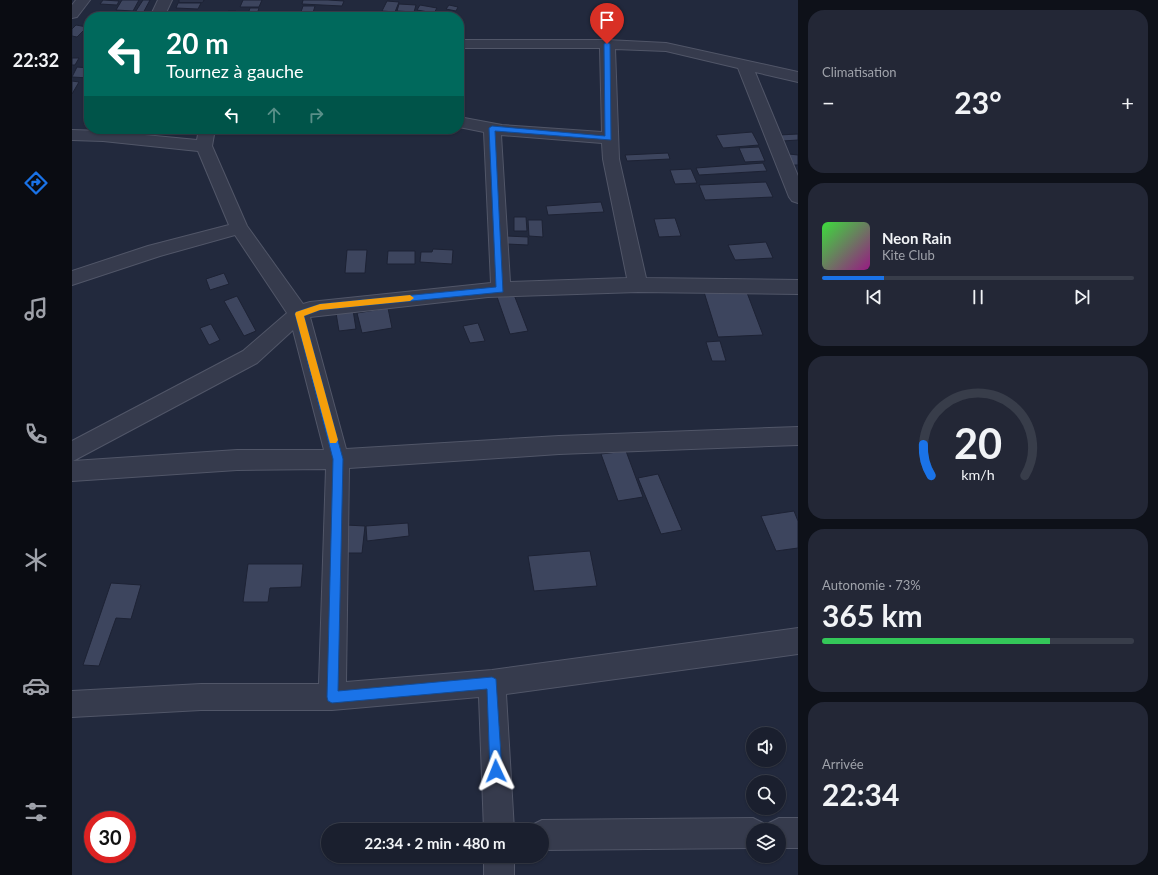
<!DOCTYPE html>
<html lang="fr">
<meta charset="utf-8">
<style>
:root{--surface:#1a1f2e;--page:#232736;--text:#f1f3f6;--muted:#9fa2aa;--line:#383d4a;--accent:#1a73e8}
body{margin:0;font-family:Lato,sans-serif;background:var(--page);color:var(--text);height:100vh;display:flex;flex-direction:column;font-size:15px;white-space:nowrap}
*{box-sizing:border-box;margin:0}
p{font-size:13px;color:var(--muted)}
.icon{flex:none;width:22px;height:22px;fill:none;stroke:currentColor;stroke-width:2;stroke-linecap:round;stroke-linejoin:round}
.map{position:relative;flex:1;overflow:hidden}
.details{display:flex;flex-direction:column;gap:10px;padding:10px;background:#0e1119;width:360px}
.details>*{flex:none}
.top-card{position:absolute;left:12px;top:12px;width:380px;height:122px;border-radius:16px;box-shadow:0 1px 3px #0004,0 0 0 1px var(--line);background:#00695c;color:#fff;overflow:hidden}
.tools{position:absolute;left:674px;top:727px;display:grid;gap:8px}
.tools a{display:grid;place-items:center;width:40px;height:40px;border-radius:50%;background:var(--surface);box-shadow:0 1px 3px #0004,0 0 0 1px var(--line);font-size:20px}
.speed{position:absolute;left:12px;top:811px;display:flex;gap:8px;font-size:20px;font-weight:700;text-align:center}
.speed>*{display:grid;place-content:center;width:52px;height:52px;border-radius:50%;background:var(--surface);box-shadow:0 1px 3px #0004,0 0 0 1px var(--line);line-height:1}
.speed .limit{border:6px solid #d22;background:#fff;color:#111}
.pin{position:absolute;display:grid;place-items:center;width:34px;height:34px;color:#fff;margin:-41px -17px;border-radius:50% 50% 50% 0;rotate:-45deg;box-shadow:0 0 4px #0007}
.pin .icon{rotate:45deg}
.me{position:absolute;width:44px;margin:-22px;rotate:358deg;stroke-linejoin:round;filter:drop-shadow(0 0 3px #0008)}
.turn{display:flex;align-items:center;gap:14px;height:84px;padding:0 16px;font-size:18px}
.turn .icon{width:52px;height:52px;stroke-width:2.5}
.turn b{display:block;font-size:28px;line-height:34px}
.lanes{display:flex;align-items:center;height:38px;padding:0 16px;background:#0003;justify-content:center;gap:20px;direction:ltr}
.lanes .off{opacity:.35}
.big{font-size:30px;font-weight:700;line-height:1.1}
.details .tile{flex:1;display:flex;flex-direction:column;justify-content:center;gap:6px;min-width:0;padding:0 14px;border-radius:16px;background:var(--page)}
.details .dial{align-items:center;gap:0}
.dial svg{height:104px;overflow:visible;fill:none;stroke:var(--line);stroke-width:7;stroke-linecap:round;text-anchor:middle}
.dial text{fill:var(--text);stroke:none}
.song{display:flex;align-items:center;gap:12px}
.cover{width:48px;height:48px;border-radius:6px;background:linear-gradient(135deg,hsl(120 70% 55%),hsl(310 70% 35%))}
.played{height:4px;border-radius:2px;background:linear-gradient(90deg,var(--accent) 20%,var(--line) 20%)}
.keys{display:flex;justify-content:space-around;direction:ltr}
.heat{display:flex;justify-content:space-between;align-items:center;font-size:22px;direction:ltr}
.charge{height:6px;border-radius:3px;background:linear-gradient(90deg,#34c759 73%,var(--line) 0)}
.trip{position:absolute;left:249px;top:823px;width:228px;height:40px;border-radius:20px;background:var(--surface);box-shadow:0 1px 3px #0004,0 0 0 1px var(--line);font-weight:700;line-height:40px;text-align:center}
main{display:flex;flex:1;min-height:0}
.tabs{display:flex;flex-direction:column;width:72px;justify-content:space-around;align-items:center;background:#0a0c12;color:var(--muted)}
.tabs .icon{width:28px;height:28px}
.tabs .active{color:var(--accent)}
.tabs b{font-size:18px;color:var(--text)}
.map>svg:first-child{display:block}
.building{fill:#3d455e;stroke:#1d2234}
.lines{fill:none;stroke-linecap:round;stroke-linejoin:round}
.minor-casing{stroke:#515668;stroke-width:2}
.minor{fill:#363b4d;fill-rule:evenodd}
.route{fill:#1a73e8;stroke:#114b97}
.slow{fill:#f59e0b}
</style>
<main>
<nav class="tabs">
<b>22:32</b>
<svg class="icon active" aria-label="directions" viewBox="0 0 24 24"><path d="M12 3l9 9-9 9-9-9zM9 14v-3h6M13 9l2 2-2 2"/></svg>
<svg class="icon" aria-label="music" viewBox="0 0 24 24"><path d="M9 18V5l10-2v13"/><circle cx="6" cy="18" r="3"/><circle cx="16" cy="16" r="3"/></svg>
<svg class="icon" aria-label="phone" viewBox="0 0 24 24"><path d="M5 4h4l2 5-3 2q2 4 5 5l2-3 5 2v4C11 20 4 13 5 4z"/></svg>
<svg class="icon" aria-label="climate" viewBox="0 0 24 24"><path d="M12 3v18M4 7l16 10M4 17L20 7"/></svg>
<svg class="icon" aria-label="car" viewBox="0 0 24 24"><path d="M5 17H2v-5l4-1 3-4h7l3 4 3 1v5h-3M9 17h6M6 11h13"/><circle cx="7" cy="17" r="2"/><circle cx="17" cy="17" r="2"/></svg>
<svg class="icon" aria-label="filters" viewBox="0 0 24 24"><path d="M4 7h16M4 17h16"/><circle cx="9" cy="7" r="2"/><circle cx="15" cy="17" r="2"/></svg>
</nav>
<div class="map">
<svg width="726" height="875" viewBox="0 0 726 875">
<rect width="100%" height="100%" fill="#22293d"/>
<g class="building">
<path d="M31,0l16,1 -2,4 -17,-1z"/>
<path d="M50,0h17l-6,11 -17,-1z"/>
<path d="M71,0h7l-8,15 -8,-1z"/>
<path d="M107,0h25l-1,2h-24z"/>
<path d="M171,0h19l-3,7h-19z"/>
<path d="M231,0h25l16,1 -2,5 -40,-2z"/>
<path d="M315,1l12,1 -4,10 -13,-1z"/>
<path d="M106,3h23l-3,6 -22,-1z"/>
<path d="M327,4l17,1 -2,7 -17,-1z"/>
<path d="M348,5l17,3 -3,5 -17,-3z"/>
<path d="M377,5l9,2 -2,4 -10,-2z"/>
<path d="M231,6h12l-3,10 -12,-1z"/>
<path d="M178,8h9l-3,9h-9z"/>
<path d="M156,11h8l-3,6h-14h6z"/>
<path d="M4,25l11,2 -10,10 -5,-1v-7z"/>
<path d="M0,58h7l-4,7h-3z"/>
<path d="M5,67l12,1v10l-17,-1z"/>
<path d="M0,81l7,1 -7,12z"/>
<path d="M680,132l7,13 -36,3 -7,-13z"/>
<path d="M726,134v6l-16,1 -3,-6z"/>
<path d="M687,147l6,14 -20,1 -6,-14z"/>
<path d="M596,153l2,6 -43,2 -2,-6z"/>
<path d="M717,154l9,1v10h-6z"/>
<path d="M691,163l4,8 -68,4 -3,-7z"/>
<path d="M619,169l6,14 -22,1 -5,-14z"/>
<path d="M694,182l7,15 -68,3 -6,-15z"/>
<path d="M529,202l3,10 -56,3 -2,-9z"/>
<path d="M442,217h12l1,14h-13z"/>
<path d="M603,218l6,18 -22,1 -5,-18z"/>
<path d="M456,220h14l1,17 -14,-1z"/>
<path d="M435,236l21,1v8l-21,-1z"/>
<path d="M694,242l7,16 -38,2 -7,-15z"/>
<path d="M361,249l20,1 -1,14 -32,-2 1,-10h11z"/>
<path d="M275,250h20l-2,23h-20z"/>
<path d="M316,251h27v13h-28z"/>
<path d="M152,273l5,11 -19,6 -4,-11z"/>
<path d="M674,290l17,45 -45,2 -14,-45z"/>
<path d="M441,292l15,39 -18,3 -14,-40z"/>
<path d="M165,296l19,35 -12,5 -20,-35z"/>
<path d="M316,308l4,20 -30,5 -5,-20z"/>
<path d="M281,310l3,19 -17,2 -3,-18z"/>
<path d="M406,323l7,18 -15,2 -7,-17z"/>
<path d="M139,324l9,16 -11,5 -9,-17z"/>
<path d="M648,341l6,20h-14l-6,-19z"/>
<path d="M554,451l17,46 -25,4 -17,-47z"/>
<path d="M586,474l24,56 -21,4 -23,-56z"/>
<path d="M722,511l4,10v27l-22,3 -15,-35z"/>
<path d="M336,523l1,13 -42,5 -1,-15z"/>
<path d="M274,525l19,1 -3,27h-19z"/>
<path d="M518,551l7,35 -63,5 -6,-35z"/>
<path d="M176,564h55l-2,23 -31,1 -2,14h-25z"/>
<path d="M39,583l30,2 -10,34 -15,-1 -17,48 -16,-1z"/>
</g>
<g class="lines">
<g class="minor-casing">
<g id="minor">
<path d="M4,0h14l-13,17 -5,1v-13z"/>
<path d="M86,0h14l-8,17h-14z"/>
<path d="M387,40h148l59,3 132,29v10l-43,-10 43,104v27l-6,-2 -3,-4 -51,-129 -72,-17 -51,-2 4,110 27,119 152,2v14l-160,-2 -150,5 -178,20 36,132 213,-13 239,-9v18l-239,9 -210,14 -3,214 146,-12 306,-42v26l-292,40 8,136h-30l-5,-133 -147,13h-131l-129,7v-26l129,-7h118l7,-215 -89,1 -165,11v-40l171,-90 44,-38 -52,-78 -75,21 -88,29v-14l76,-25 81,-21 -31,-74 -95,-10 -31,-1v-10l31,1 94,9 2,-11h16l-3,17 35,80 56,78 7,-2 181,-19 -7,-151 -25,-5v-10l43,8 100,7 -2,-84h-141zM429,135l101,8 1,16 24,119 -117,4zM221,330l31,120h-87l-164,11 184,-98z"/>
<path d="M681,818l10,5 3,6 3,-6 10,-5h19v30h-19v-18h-26v18l-211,2v-20h-13l3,-5 10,-5z"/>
<rect x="412" y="856" width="30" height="19"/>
</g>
</g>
<use href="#minor" class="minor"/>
</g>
<path class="route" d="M535,42l3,2 1,96 -116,-9 8,161 -183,18 -16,6 39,143 -5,232 154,-14 4,2 6,92 -2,4 -4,2 -4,-2 -2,-4 -3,-82 -155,14 -4,-2 -1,-4 6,-238 -38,-145 1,-2 24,-8 176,-17 -7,-159 3,-2 113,10 -1,-92z"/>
<path class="slow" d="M338,295l4,3 -4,3 -90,9 -16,6 34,124 -2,3h-6l-35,-129 1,-2 24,-8z"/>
</svg>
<div class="tools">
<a><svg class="icon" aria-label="sound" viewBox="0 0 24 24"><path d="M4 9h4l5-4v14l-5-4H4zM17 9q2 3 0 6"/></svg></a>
<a><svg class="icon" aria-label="search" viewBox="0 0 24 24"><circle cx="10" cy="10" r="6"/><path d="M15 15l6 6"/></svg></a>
<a><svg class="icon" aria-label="layers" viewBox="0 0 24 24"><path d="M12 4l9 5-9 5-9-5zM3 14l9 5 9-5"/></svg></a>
</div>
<div class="speed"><div class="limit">30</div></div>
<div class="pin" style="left:535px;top:44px;background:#d93025"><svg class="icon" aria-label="arrive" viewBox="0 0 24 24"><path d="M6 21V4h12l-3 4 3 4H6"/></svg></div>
<svg class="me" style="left:424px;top:771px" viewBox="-20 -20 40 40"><path d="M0-17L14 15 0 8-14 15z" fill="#1a73e8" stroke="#fff" stroke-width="4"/></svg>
<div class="trip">22:34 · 2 min · 480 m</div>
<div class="top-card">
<div class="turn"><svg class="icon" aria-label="left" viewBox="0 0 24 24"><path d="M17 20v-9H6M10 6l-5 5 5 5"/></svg><div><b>20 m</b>Tournez à gauche</div></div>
<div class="lanes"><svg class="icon" aria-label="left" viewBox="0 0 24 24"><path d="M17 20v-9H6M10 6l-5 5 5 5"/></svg><svg class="icon off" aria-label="ahead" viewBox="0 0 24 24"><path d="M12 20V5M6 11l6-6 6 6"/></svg><svg class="icon off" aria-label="right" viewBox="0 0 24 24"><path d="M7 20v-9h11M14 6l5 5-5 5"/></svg></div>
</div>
</div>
<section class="details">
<div class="tile"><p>Climatisation</p>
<div class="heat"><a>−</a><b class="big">23°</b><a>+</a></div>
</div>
<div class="tile">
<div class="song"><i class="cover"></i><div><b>Neon Rain</b><p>Kite Club</p></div></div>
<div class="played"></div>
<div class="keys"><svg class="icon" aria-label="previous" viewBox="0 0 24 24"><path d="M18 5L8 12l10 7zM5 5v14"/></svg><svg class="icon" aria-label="pause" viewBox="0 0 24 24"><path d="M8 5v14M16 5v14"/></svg><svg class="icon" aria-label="next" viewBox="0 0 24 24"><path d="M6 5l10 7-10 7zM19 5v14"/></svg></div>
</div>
<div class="tile dial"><svg viewBox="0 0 100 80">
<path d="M14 69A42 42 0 1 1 86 69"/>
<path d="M14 69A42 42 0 0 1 8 45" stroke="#1a73e8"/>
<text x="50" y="56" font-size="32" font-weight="700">20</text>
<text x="50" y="72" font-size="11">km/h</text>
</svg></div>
<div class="tile"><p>Autonomie · 73%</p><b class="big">365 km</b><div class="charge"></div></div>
<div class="tile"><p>Arrivée</p><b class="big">22:34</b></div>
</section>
</main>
